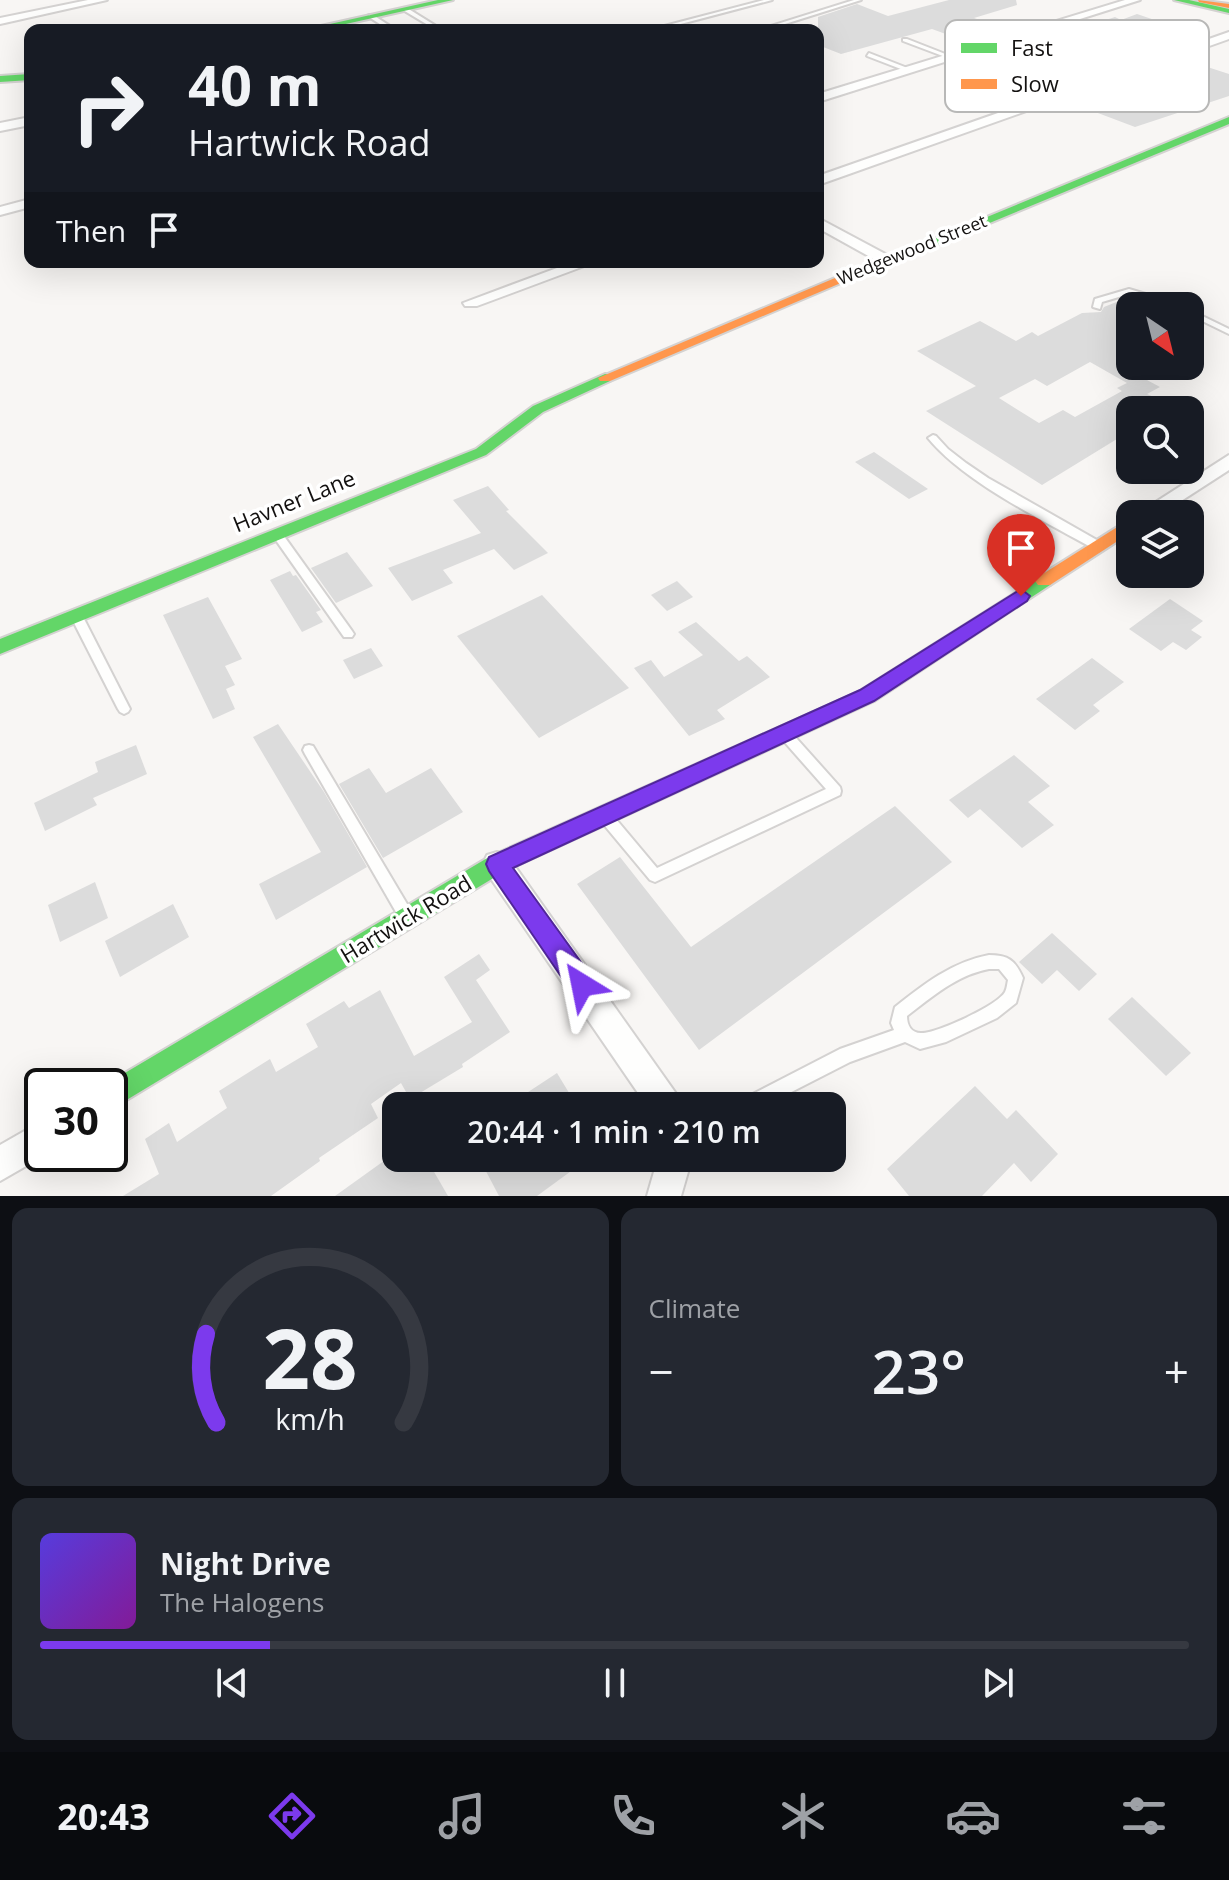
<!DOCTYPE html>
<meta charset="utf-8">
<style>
:root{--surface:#171b24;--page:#242831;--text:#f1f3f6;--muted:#9ea1a6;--line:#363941;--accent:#7c3aed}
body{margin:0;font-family:"Open Sans",sans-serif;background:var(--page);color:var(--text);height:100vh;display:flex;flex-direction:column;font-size:30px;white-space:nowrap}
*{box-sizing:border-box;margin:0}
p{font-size:26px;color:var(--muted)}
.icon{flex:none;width:44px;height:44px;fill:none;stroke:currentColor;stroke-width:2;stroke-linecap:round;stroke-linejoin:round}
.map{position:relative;height:1196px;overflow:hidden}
.drawer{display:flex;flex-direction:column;gap:12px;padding:12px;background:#0d0f14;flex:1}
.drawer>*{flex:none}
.top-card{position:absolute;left:24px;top:24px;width:800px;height:244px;border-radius:16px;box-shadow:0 8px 32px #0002;background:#171b24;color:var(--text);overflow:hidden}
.needle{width:52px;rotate:145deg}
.buttons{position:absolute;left:1116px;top:292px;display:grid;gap:16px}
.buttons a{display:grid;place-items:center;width:88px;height:88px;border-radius:16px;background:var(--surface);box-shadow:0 8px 32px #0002;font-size:40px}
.speed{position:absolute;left:24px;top:1068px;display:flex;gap:16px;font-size:40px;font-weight:700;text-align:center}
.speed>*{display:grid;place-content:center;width:104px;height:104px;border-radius:50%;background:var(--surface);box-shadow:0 8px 32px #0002;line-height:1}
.speed .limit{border:4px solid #111;border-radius:12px;background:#fff;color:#111}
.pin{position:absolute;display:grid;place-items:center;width:68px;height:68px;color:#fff;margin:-82px -34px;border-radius:50% 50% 50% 0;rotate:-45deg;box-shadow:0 0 8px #0007}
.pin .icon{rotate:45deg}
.me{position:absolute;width:88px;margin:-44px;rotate:325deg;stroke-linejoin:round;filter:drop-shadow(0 0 6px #0008)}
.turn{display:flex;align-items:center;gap:28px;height:168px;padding:0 32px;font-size:36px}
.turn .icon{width:104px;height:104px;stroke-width:2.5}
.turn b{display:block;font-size:56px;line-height:68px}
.then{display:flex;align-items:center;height:76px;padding:0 32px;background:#0003;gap:16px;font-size:30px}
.big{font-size:60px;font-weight:600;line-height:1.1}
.drawer .tile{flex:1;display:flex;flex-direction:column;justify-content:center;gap:12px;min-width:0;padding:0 28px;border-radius:16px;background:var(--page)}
.drawer .dial{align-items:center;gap:0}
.dial svg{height:208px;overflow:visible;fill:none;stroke:var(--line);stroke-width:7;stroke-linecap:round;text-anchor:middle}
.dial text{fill:var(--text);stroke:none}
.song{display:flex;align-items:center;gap:24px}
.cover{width:96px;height:96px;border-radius:12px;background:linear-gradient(135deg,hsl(250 70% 55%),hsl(290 70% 35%))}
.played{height:8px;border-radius:4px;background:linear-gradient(90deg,var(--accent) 20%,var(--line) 20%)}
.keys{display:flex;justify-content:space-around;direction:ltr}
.heat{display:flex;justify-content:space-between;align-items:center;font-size:44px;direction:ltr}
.drawer .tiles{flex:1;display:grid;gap:12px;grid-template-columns:1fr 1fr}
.tile:last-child{grid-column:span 2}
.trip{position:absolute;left:382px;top:1092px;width:464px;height:80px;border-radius:16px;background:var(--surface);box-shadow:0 8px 32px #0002;font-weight:600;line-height:80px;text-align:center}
.dock{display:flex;height:128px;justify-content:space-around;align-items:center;background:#090b0e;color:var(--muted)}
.dock .icon{width:56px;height:56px}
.dock .current{color:var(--accent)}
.dock b{font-size:36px;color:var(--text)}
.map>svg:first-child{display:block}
.building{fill:#dcdcdc;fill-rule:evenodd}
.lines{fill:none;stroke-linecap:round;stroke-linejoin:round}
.lane-casing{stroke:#d4d2d1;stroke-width:4}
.street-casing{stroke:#d4d2d1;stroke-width:4}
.fast-casing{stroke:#d4d2d1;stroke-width:4}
.slow-casing{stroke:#d4d2d1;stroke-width:4}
.lane{fill:#fefefd;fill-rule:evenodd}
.street{fill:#fefefd;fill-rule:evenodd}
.fast{fill:#63d668;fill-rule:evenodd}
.slow{fill:#ff974d;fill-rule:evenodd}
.route{fill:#7c3aed;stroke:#51269a;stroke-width:2}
.labels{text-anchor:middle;stroke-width:7;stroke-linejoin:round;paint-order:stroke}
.far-street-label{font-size:18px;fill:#131110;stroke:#fff}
.street-label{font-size:22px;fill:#131110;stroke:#fff}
.key{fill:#fff;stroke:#b8b8b7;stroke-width:2}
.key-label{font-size:22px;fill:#131110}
</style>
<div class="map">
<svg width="1229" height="1196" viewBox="0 0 1229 1196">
<rect width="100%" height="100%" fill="#f8f6f4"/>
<g class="building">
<path d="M949,0h67l1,5 -43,13 39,13 -40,13 -41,-15 -91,25 -23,-9v-28l39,-13 31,12z"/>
<path d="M1137,14l53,18 -99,30 -23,-9 -72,24 -41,-15 77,-25 10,4 73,-24 6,3z"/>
<path d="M1192,62l37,12v22l-94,31 -53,-20 85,-31 -7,-3z"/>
<path d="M1129,297l1,69h44l-27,14 13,7 -13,7 9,4 -26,12v21l-88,54 -116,-74 50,-25 -59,-35 63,-30 36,20 16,-9 6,4 44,-23 19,-1 3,-5zM1090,362l37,21 -10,5 5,3 -47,26 -12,-7 -24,13 -40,-25 36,-19 12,7z"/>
<path d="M874,452l54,37 -19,10 -54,-37z"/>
<path d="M488,486l21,24 -3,1 42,42 -34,17 -20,-21 -51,21 10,13 -41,18 -24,-33 93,-35 -28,-33z"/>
<path d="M347,552l26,34 -37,17 -25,-35z"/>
<path d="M290,571l3,5 3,-1 25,35 -5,2 7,10 -21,10 -32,-52z"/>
<path d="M677,581l16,16 -26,14 -16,-16z"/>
<path d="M542,595l87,93 -90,50 -82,-102z"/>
<path d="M208,597l34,62 -17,7 10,19 -9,4 9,20 -22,10 -50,-104z"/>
<path d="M1170,599l33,22 -12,9 11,7 -16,13 -13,-8 -12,9 -32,-22z"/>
<path d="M696,622l43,39 8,-5 23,21 -53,33 8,9 -36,17 -55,-68 17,-8 13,17 39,-22 -25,-23z"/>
<path d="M371,648l12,18 -29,13 -11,-19z"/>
<path d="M1092,658l32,24 -31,23 7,6 -25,19 -39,-31z"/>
<path d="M278,724l46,68 43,75 -91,53 -17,-36 62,-32 -68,-115z"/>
<path d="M136,745l11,29 -54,24 4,7 -52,26 -11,-28 64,-31 -3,-10z"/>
<path d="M1014,755l36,31 -22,16 26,23 -32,23 -42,-39 -12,9 -19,-18z"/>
<path d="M369,768l17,25 45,-25 32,44 -80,46 -44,-74z"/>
<path d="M895,806l57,56 -253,188 -122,-166 43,-27 71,90z"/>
<path d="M95,882l13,36 -48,24 -12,-37z"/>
<path d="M173,904l16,33 -69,40 -15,-36z"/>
<path d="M1052,933l45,41 -18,17 -22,-21 -15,14 -23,-22z"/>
<path d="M479,954l11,16 -14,10 34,52 -48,32 1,3 -53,32 -9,-16 -30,21 7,14 -59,40 1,3 -49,35h-148l36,-22 -14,-35 24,-16 8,19 50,-34 -8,-17 51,-32 6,13 42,-25 -12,-23 38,-23 5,7 31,-18 34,66 58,-34 -28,-45z"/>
<path d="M1132,997l59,56 -25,23 -58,-57z"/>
<path d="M557,1073l20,33h-70z"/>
<path d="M975,1086l32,33 9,-9 42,44 -27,28 -17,-19 -32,33h-73l-22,-27z"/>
<path d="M388,1158h38l22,38h-113z"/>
<path d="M479,1158h110l-52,38h-38z"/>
</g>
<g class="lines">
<g class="lane-casing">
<g id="lane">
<path d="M764,0h8l-114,30h-9z"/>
<path d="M854,0h7l-95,30h-8z"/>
<path d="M403,8h4l29,18 -15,4h-11l18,-5 -25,-15z"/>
<path d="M369,15h4l23,15h-7l-20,-13z"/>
<path d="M903,39h4l46,18 -5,1 -45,-17z"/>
<path d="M869,53l41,16 1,1 -5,1 -39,-15z"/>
<path d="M1129,289l50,15 1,2h-12l-39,-12 -27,8 -2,7 -7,-2 2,-8z"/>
<path d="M1190,310l39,19v5l-39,-19z"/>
<path d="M933,435l3,1 12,13 18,14 22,15 114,65 1,3 -1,3h-8c-51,-29 -129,-66 -166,-111z"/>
<path d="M277,531l4,1 71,99 2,3 -2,3h-8l-71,-101 -1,-2z"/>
<path d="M76,611l6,4 48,94 -2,3 -4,2 -4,-2 -2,-3 -48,-94z"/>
<path d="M785,729l4,1 51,57 1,4 -1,4 -185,87 -5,-2 -50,-60 -2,-4 2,-4 5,-2 5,2 47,56 169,-79 -45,-51 -2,-4 2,-4z"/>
<path d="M309,745l4,1 97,163 2,5 -2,5 -5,2 -5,-2 -95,-165 -2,-4 2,-4z"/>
<path d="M989,955c19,0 26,5 34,23l-7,25 -19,15 -51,24 -26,7 -15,-7 -55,20 -86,44h-25l2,-6 99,-51 54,-19 -3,-7 4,-16c29,-23 57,-45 94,-52zM989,969h10l9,11c-1,4 -1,8 -3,12 -7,13 -69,42 -84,41 -10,0 -14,-8 -14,-17 26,-20 50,-41 82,-47z"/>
</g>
</g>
<g class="street-casing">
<g id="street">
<path d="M88,0h19l-107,24v-6z"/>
<path d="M1125,0h15l-322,102v-8z"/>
<path d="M1229,32v7l-411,146v-9z"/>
<path d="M30,117v8l-30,6v-8z"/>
<path d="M30,199v8l-30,8v-8z"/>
<path d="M818,218l73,39 3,3 -3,3h-10l-63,-35z"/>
<path d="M573,262h22l-118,44h-12l-2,-3z"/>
<path d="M1229,455v15l-68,44h-24z"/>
<path d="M497,852l10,3 170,240 5,11h-35l-160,-233 -4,-9 4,-9z"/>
<path d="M42,1121v33h5l-47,27v-36z"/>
<path d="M658,1158h34l-11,38h-34z"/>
</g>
</g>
<g class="fast-casing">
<g id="fast">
<path d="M438,0h15l-134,30h-16z"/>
<path d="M1174,0h15l40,9v4z"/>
<path d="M30,74v6l-30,2v-6z"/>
<path d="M1229,117v7l-329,136 -10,-3z"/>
<path d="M605,374l5,1v6l-67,31 -57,43 -486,199v-15l476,-190 57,-43z"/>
<path d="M1044,575l9,6 -3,4 -176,116 -369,170 -395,239v-24h-7l386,-229 371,-166z"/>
</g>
</g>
<g class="slow-casing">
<g id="slow">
<path d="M1198,0l31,4v4l-30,-6z"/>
<path d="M892,254l10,3 -292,124h-10l-2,-3z"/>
<path d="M1130,519v14l-80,52h-12l-3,-4 3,-4z"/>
</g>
</g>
<use href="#lane" class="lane"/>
<use href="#street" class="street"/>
<use href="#fast" class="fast"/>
<use href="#slow" class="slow"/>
</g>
<path class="route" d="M1021,589l9,7 -3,5 -153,100 -361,167 78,108 3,9 -3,9 -9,3 -9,-3 -84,-123 -3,-7 3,-7 371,-167z"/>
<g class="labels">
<g class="far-street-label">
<text transform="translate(912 250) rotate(-22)" y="6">Wedgewood Street</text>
</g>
<g class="street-label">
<text transform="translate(294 501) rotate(-22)" y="8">Havner Lane</text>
<text transform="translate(406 919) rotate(-31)" y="8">Hartwick Road</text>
</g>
</g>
<rect x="945" y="20" width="264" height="92" rx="12" class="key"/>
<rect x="961" y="43" width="36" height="10" fill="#63d668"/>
<rect x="961" y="79" width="36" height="10" fill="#ff974d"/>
<g class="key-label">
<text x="1011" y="56">Fast</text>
<text x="1011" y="92">Slow</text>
</g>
</svg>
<div class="buttons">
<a><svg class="needle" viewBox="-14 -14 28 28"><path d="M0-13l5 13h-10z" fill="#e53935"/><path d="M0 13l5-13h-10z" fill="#9ea1a6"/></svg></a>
<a><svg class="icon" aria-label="search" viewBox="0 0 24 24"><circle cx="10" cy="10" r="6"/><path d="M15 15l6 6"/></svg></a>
<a><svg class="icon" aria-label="layers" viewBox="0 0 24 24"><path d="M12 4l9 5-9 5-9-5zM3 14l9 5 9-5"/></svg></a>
</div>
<div class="speed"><div class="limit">30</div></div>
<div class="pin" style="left:1021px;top:596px;background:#d93025"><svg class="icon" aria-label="arrive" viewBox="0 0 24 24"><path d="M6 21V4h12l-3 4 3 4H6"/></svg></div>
<svg class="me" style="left:582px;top:985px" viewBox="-20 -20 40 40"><path d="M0-17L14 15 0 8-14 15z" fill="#7c3aed" stroke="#fff" stroke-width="4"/></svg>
<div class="trip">20:44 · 1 min · 210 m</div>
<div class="top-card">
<div class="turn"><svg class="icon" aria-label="right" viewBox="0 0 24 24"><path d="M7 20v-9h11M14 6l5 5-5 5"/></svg><div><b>40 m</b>Hartwick Road</div></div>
<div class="then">Then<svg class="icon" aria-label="arrive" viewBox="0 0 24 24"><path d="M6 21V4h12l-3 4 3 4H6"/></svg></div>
</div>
</div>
<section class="drawer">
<div class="tiles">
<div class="tile dial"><svg viewBox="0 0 100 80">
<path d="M14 69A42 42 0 1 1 86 69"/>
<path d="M14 69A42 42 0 0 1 10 35" stroke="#7c3aed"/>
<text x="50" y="56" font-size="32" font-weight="700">28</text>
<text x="50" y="72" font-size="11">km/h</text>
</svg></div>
<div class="tile"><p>Climate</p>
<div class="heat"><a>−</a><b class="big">23°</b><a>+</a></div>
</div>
<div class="tile">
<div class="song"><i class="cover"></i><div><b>Night Drive</b><p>The Halogens</p></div></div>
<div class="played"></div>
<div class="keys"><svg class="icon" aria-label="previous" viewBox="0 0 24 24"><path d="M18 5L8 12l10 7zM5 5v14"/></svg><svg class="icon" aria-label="pause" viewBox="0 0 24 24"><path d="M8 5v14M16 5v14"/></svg><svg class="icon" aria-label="next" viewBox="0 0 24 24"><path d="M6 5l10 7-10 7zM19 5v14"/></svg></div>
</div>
</div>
</section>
<nav class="dock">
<b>20:43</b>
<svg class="icon current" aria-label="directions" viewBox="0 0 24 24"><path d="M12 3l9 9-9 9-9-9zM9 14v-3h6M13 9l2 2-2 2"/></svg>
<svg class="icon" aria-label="music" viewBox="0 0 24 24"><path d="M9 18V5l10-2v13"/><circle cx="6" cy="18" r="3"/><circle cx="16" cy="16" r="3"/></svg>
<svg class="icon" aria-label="phone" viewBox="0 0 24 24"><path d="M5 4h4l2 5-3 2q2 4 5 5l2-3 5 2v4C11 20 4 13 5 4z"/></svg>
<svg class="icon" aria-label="climate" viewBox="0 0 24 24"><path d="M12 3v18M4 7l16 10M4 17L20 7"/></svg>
<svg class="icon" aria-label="car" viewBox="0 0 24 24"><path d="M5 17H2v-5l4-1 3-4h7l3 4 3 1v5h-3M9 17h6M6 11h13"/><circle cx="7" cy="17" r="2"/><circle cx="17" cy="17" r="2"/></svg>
<svg class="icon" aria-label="filters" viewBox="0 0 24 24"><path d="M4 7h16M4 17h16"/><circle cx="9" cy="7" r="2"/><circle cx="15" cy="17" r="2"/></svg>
</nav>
